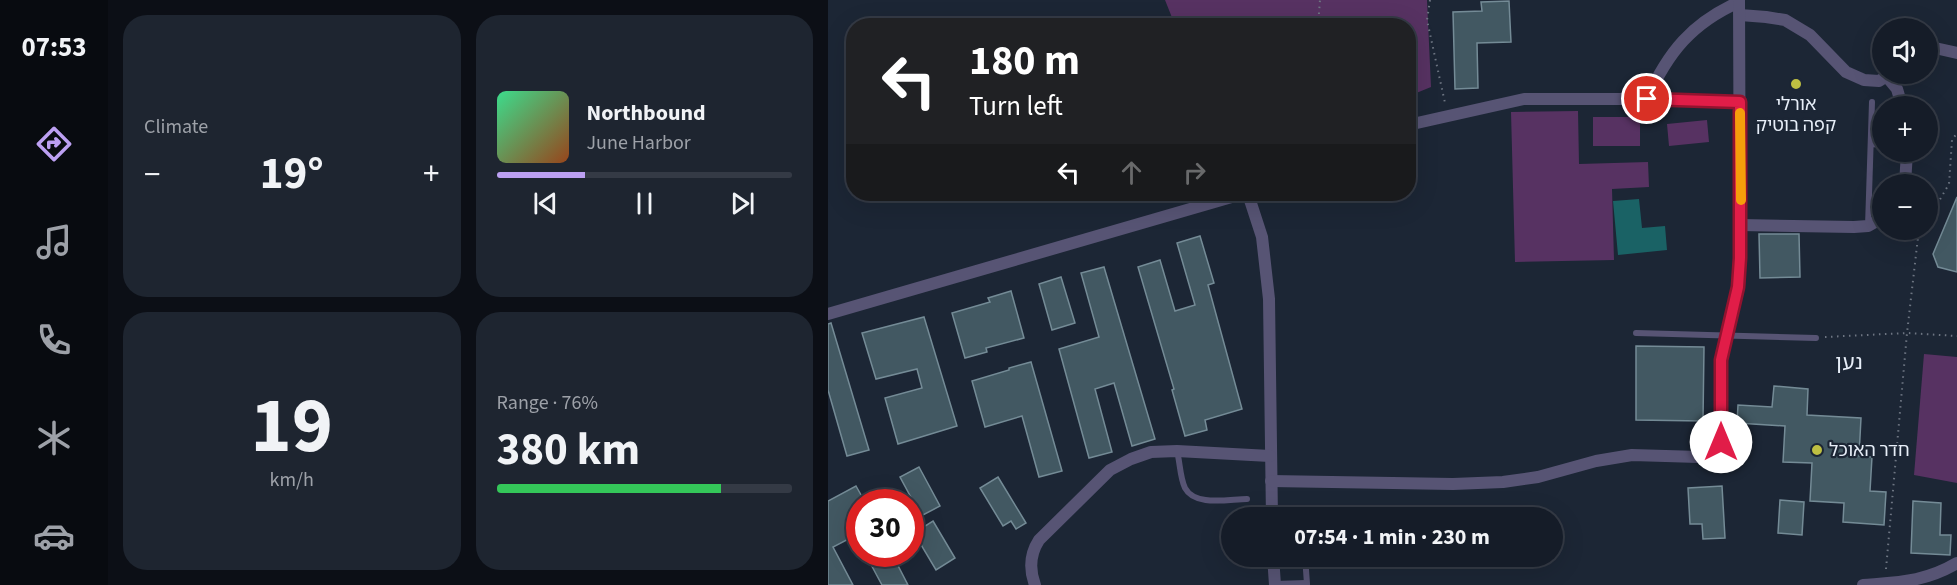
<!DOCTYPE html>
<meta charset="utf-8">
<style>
:root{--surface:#151c28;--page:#1e2530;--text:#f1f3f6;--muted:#9da1a8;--line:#343a45;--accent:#bca0f2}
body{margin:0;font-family:"Source Sans 3","Noto Sans Hebrew",sans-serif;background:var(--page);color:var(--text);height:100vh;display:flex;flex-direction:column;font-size:22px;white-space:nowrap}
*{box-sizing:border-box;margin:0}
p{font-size:20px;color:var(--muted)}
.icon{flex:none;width:33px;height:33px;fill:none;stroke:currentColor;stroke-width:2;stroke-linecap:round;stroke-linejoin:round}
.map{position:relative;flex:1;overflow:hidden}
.drawer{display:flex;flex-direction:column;gap:15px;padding:15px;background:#0c0f16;width:720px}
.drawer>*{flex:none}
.guide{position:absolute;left:18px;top:18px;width:570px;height:183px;border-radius:24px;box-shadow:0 6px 24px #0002,0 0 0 2px var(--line);background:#202124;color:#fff;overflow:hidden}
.buttons{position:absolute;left:1044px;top:18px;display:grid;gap:12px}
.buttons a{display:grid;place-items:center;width:66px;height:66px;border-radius:50%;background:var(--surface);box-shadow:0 6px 24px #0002,0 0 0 2px var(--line);font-size:30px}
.speed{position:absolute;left:18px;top:489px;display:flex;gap:12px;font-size:30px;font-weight:700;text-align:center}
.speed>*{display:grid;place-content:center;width:78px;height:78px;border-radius:50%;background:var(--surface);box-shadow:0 6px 24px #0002,0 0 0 2px var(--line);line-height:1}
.speed .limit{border:9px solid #d22;background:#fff;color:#111}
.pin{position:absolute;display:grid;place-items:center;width:51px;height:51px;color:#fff;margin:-26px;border:3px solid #fff;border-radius:50%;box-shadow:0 2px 6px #0007}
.me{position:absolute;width:66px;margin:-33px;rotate:0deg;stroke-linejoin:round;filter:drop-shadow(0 0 4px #0008)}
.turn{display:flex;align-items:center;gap:21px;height:126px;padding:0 24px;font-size:27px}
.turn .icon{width:78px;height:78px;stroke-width:2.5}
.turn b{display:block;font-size:42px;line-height:51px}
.lanes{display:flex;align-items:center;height:57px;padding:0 24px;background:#0003;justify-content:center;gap:30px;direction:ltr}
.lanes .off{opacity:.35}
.big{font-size:45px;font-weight:700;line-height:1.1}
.drawer .card{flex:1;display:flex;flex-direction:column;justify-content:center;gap:9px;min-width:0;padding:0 21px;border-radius:24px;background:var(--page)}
.drawer .dial{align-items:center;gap:0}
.dial b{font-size:78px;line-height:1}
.song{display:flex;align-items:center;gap:18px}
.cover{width:72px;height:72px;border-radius:9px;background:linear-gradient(135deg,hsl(150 70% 55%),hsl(20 70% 35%))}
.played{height:6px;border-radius:3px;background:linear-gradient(90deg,var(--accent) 30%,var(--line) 30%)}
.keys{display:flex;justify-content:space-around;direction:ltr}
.heat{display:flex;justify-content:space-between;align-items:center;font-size:33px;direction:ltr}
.charge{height:9px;border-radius:4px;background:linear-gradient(90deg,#34c759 76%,var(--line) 0)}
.drawer .tiles{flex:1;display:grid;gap:15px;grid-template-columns:repeat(2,1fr)}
.trip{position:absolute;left:393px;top:507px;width:342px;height:60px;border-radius:30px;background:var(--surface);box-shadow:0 6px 24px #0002,0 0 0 2px var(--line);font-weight:700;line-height:60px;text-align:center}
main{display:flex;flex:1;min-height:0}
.tab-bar{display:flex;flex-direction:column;width:108px;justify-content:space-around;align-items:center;background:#080b10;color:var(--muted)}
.tab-bar .icon{width:42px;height:42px}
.tab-bar .current{color:var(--accent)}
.tab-bar b{font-size:27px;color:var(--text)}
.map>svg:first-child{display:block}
.green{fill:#573262}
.water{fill:#1a6265}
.building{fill:#425862;stroke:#748b96;stroke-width:1.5}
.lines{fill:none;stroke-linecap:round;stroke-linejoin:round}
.path{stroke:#6d7582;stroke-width:2;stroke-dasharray:1.5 4.5;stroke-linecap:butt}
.service{stroke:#575474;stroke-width:6}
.minor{stroke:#575474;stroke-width:12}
.route-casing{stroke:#92132f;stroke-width:15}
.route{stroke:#e11d48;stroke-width:10}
.slow{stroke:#f59e0b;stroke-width:10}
.poi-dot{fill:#bebf42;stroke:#1c2635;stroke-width:2}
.labels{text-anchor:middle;stroke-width:4.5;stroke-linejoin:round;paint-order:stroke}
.poi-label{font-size:18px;fill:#e7eef8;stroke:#1c2635}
.quarter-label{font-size:21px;fill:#e7eef8;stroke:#1c2635}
</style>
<main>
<nav class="tab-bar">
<b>07:53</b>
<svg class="icon current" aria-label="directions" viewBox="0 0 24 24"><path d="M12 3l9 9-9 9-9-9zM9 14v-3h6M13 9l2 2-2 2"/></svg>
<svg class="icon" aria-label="music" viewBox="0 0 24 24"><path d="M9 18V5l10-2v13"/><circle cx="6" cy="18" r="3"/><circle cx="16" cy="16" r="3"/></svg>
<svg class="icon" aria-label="phone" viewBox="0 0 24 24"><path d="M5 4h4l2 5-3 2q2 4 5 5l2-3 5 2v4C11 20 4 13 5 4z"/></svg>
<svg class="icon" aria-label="climate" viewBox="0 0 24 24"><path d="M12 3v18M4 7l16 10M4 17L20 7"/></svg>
<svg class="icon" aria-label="car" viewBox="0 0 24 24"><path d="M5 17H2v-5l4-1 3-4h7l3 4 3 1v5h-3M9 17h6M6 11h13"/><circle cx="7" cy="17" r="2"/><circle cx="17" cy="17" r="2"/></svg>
</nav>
<section class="drawer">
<div class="tiles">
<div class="card"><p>Climate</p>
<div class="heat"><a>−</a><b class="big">19°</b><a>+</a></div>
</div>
<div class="card">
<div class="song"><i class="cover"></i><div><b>Northbound</b><p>June Harbor</p></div></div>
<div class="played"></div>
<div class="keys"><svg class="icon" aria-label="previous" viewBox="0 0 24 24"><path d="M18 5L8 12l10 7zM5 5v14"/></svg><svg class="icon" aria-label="pause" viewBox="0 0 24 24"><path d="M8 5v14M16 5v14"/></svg><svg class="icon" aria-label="next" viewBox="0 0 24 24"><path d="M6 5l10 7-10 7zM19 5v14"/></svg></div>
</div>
<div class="card dial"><b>19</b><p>km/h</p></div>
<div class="card"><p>Range · 76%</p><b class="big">380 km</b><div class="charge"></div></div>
</div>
</section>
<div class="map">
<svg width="1129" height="585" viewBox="0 0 1129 585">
<rect width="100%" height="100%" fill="#1c2635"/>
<g class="green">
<path d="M337,0h262l4,87 -22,9 -1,-70 -233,-1z"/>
<path d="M750,111l1,53 69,-2 1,25 -37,2 2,71 -99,2 -4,-150z"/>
<rect x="765" y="117" width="47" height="29"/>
<path d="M879,120l2,22 -40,4 -2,-22z"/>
<path d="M1096,354l33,3v126l-43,-8z"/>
</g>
<path class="water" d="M811,199l3,29 23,-2 2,24 -49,5 -5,-54z"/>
<g class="building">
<path d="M681,1l2,41 -34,1 1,45 -23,1 -2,-77 29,-1 -1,-9z"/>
<path d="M1129,197v75l-19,-5 -5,-13z"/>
<path d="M931,234h40l1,43 -40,1z"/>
<path d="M372,236l14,47 -6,2 34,124 -37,11 2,10 -22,6 -13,-46 2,-1 -36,-122 22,-7 15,51 20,-6 -18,-62z"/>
<path d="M276,267l51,172 -23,7 -18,-63 -19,6 17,63 -23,6 -30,-109 40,-12 -18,-64z"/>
<path d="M233,277l14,46 -23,7 -13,-46z"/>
<path d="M183,291l13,47 -38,10 1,4 -22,6 -13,-45 38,-11 -2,-4z"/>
<path d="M96,317l33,109 -59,18 -13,-46 37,-10 -5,-19 -41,10 -14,-46z"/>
<path d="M3,323l38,127 -22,6 -19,-66v-66z"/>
<path d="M808,346l68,1 -1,74 -67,-1z"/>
<path d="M203,362l31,109 -23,6 -17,-61 -37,11 -13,-46 37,-11v-2z"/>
<path d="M946,386l34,3 -1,26 54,3 -2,38 13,1 -2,34 16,1 -2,33 -41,-3 1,-19 -34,-2 2,-38 -29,-1 2,-36 -48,-3 1,-18 34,2z"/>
<path d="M91,467l21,39 -19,10 -21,-39z"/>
<path d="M170,477l28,46 -10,6 -5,-8 -8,5 -23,-38z"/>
<path d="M28,486l9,16h-5v31l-27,14 20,38h-25v-84z"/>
<path d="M894,486l3,52 -22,1 -1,-15h-12l-2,-36z"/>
<path d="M952,500l24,2 -2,33 -24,-2z"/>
<path d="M1085,501l28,2 -1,32h11l-1,20 -39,-2z"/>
<path d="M105,521l22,37 -19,12 -22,-37z"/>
<path d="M45,554h19l16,31h-26l-15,-28z"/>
</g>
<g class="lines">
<g class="path">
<path d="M602,0l-3,20 18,83"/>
<path d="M490,26l2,-26"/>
<path d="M1100,220l21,-36 3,-44 5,-7"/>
<path d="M997,337l82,-4 50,3"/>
<path d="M1058,569l21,-236 11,-96 4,-7"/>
</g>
<g class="service">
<path d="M1043,144l11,1"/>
<path d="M1040,226l4,-124"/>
<path d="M808,333l180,5"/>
<path d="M349,451c3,11 3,27 8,37 10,19 44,11 62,11"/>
<path d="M475,511v7"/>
<path d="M477,556l2,28"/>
<path d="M447,584l31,-1"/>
</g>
<g class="minor">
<path d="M912,15l26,2 19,3 25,15 36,37 18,8 15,1 11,-7"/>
<path d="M1100,49l7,-1 22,5"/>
<path d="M1059,77l10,12 5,17"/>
<path d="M819,99c21,-47 45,-76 92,-97"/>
<path d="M580,125l116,-26h123l93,3"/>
<path d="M1077,184l2,-32"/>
<path d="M420,194l14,43 7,62 3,219"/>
<path d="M913,225l113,2 14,-1 14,-8"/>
<path d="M0,314l414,-120"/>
<path d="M443,481l182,3 50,-2 35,-5 58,-16 36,-6 67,2 14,-4 8,-11v-82l18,-73 1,-29 -1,-258"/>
<path d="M445,556l2,29"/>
<path d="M207,585c-6,-16 -5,-31 4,-45l71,-70 21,-11 20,-7 26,-1 93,5"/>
<path d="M1035,585c36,-3 62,-3 94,-22"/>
</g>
</g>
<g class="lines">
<g class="route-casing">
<path id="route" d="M819,99l93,3v156l-2,29 -17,73v82"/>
</g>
<use href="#route" class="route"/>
<path class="slow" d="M912,113l1,87"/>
</g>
<g class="poi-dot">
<circle cx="968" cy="84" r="6"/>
<circle cx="989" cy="450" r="6"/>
</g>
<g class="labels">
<g class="poi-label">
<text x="968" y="110">אורלי<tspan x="968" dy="21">קפה בוטיק</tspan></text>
<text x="1001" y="456" text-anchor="start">חדר האוכל</text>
</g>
<g class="quarter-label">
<text x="1021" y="369">נען</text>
</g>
</g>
</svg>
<div class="buttons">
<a><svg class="icon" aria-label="sound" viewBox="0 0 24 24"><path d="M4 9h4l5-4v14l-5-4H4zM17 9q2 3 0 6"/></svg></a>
<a>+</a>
<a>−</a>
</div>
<div class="speed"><div class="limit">30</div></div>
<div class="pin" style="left:819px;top:99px;background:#d93025"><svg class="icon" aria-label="arrive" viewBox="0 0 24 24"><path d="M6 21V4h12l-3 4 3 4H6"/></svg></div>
<svg class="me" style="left:893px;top:442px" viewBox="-20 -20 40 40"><circle r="19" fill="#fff"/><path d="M0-13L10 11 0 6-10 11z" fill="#e11d48"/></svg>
<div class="trip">07:54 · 1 min · 230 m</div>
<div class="guide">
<div class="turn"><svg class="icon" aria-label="left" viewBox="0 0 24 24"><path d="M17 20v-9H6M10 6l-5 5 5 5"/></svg><div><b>180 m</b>Turn left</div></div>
<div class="lanes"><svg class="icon" aria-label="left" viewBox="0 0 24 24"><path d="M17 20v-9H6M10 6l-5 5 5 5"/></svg><svg class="icon off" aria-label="ahead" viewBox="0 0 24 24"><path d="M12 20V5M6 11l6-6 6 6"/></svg><svg class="icon off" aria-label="right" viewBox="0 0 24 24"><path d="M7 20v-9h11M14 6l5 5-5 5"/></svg></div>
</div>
</div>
</main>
